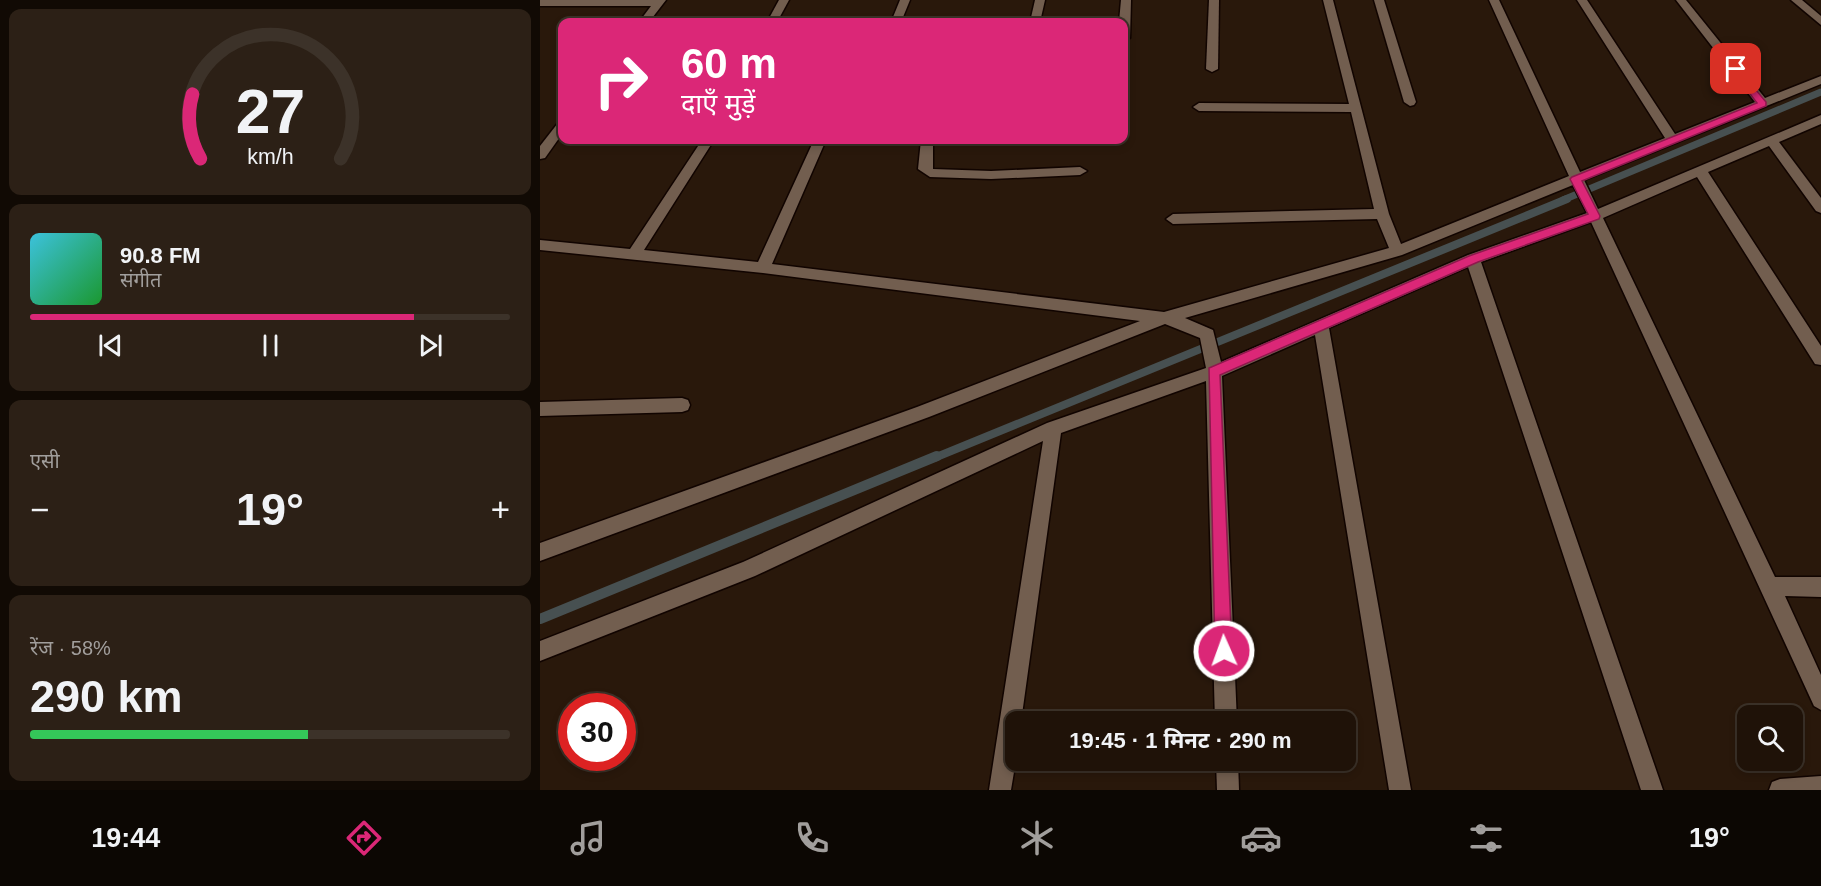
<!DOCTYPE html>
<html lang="hi">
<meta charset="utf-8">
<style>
:root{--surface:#1f1208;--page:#2c2016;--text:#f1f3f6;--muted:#a19e9c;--line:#3c3229;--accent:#db2777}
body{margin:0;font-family:Arial,"Noto Sans Devanagari",sans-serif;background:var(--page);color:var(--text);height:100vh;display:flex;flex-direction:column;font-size:22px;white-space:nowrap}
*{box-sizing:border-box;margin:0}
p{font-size:20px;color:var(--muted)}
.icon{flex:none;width:33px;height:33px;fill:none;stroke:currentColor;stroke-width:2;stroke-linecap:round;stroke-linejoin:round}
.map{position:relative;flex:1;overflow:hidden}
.details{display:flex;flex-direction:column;gap:9px;padding:9px;background:#110a04;width:540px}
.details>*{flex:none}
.guide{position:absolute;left:18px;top:18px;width:570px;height:126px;border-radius:12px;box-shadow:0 3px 9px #0003,0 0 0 2px var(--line);background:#db2777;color:#fff;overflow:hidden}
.buttons{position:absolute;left:1197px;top:705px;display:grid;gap:12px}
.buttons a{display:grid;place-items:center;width:66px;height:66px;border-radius:12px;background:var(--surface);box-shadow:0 3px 9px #0003,0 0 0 2px var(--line);font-size:30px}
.speed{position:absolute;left:18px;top:693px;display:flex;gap:12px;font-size:30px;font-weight:700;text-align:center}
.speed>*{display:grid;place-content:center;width:78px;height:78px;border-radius:50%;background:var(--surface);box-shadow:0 3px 9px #0003,0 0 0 2px var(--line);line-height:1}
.speed .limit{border:9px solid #d22;background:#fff;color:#111}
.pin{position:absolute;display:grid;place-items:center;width:51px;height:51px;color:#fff;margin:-26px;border-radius:12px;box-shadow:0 3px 9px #0006}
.me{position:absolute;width:66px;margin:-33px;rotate:358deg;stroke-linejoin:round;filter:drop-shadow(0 0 4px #0008)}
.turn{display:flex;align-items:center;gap:21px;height:126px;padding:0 24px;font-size:27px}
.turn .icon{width:78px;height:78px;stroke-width:2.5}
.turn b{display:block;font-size:42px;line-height:51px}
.big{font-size:45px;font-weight:700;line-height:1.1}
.details .tile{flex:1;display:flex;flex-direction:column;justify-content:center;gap:9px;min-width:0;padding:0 21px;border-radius:12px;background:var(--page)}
.details .dial{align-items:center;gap:0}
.dial svg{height:156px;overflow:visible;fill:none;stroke:var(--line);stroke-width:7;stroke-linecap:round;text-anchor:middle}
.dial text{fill:var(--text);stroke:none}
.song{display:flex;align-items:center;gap:18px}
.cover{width:72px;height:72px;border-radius:9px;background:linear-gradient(135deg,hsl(190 70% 55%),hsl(130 70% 35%))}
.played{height:6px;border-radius:3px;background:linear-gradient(90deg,var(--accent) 80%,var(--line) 80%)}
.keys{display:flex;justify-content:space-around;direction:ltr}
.heat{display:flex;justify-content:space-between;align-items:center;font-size:33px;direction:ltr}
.charge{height:9px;border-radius:4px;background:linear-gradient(90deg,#34c759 58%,var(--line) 0)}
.trip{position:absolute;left:465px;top:711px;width:351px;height:60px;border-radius:12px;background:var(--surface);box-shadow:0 3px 9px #0003,0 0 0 2px var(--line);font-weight:700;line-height:60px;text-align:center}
.menu{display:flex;height:96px;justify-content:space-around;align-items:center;background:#0c0703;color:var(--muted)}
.menu .icon{width:42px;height:42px}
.menu .current{color:var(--accent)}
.menu b{font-size:27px;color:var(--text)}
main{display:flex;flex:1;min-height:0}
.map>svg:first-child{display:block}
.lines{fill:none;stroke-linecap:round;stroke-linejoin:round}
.stream-far2{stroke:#475051;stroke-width:7}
.stream-far1{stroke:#475051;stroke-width:8}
.stream{stroke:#475051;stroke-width:10}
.minor-casing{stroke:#110400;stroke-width:3}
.minor{fill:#725e4f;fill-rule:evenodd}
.route{fill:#db2777;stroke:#8e194d;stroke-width:1.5}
</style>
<main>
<section class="details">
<div class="tile dial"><svg viewBox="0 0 100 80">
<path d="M14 69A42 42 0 1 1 86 69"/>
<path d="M14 69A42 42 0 0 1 10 36" stroke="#db2777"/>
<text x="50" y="56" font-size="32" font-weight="700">27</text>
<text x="50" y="72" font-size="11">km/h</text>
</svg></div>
<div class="tile">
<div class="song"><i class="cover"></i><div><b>90.8 FM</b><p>संगीत</p></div></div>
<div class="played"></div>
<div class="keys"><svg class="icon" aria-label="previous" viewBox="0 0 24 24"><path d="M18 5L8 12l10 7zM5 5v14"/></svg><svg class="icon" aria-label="pause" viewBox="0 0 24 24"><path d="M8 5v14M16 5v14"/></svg><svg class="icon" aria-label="next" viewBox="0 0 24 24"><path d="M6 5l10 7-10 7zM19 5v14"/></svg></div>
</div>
<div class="tile"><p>एसी</p>
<div class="heat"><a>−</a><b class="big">19°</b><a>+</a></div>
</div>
<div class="tile"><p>रेंज · 58%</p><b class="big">290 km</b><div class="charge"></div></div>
</section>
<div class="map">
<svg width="1281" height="790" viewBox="0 0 1281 790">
<rect width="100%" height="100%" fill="#29180b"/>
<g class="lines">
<path class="stream-far2" d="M1023,200l258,-108"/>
<path class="stream-far1" d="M394,458l633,-259"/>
<path class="stream" d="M0,619l397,-163"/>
<g class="minor-casing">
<g id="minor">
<path d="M0,0h126l-17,22h-10l12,-16h-111z"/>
<path d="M239,0h10l-12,22h-10z"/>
<path d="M360,0h10l-9,22h-10z"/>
<path d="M495,0h10l-5,22h-10z"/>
<path d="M581,0h10l-1,38 -6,3v-19h-5z"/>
<path d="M669,0h10l-1,69 -6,3 -6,-3z"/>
<path d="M783,0h10l56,214 12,30 168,-68 -80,-176h10l81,172 85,-34 -88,-138h10l88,134 80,-32 -79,-102h10l79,98 56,-22v8l-237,96 14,29 223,-94v9l-42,18 42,56v15l-5,-2 -47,-65 -61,26 113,174v19l-6,-1 -118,-187 -94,41 172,359h46v20l-36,-1 36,79v35l-7,-4 -223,-484 -110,40 182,528h-22l-173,-523 -139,61 82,462h-22l-74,-455 -93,41 15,346h-22l-9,-341 -145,52 -40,289h-5v38l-5,30h-22l54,-349 -288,135 -215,85v-20l203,-79 304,-139 159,-55 -6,-30 -35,-14 -236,93 -389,144v-18l377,-136 223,-86 -377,-48 -223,-23v-10l90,9 72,-109h12l-70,110 114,12 56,-122h12l-54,124 392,48 225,-64 -12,-29 -204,5 -7,-5 7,-5 201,-5 -23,-97 -152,-1 -6,-4 6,-4 150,1zM1033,185l14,28 -119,42 -247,107 -8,-32 -28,-12 217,-63z"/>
<path d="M834,0h10l32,102 -2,3 -4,1 -6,-4z"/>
<path d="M1251,0h11l19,16v9z"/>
<path d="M22,122v12l-17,24 -5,1v-13l18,-23z"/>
<path d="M381,140h12v29l58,2 89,-4 7,4 -7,4 -89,4 -61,-2 -12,-8z"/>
<path d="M142,398l6,2 2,5 -2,5 -6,2 -142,4v-14z"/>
<path d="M676,760h22l1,30h-22z"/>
<path d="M1281,776v14h-52l3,-8 8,-3z"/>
</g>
</g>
<use href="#minor" class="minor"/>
</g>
<path class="route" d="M1196,66l30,36v4l-184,75 18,35 -1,3 -121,43 -258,113 12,276 -2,6 -6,3 -6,-3 -3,-6 -6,-283 260,-112 119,-42 -18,-35 2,-2 185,-74 -26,-34z"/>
</svg>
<div class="buttons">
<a><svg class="icon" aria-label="search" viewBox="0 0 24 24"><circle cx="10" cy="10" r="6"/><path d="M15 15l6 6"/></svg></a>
</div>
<div class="speed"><div class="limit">30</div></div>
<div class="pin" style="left:1196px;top:69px;background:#d93025"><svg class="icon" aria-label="arrive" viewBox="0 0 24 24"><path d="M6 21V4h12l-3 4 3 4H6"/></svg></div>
<svg class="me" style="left:684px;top:651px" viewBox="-20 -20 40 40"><circle r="17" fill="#db2777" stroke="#fff" stroke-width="3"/><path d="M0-11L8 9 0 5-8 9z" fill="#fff"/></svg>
<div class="trip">19:45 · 1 मिनट · 290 m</div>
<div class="guide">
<div class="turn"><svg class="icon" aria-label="right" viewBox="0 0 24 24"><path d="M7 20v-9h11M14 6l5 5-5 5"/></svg><div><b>60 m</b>दाएँ मुड़ें</div></div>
</div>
</div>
</main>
<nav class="menu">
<b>19:44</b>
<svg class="icon current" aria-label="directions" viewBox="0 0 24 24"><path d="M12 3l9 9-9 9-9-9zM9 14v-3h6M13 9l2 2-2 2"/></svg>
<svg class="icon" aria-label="music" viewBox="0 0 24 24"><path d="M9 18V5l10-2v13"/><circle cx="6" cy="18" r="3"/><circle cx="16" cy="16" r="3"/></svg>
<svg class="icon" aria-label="phone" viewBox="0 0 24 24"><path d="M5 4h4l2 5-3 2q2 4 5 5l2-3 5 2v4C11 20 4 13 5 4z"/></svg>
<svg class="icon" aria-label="climate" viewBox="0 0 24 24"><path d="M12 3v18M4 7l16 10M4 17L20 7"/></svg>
<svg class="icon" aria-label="car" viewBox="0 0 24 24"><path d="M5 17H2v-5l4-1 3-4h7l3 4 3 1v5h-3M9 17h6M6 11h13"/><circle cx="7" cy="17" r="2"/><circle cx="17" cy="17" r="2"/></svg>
<svg class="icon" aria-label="filters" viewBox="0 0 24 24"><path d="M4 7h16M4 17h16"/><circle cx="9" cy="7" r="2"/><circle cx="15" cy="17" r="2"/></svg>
<b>19°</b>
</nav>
